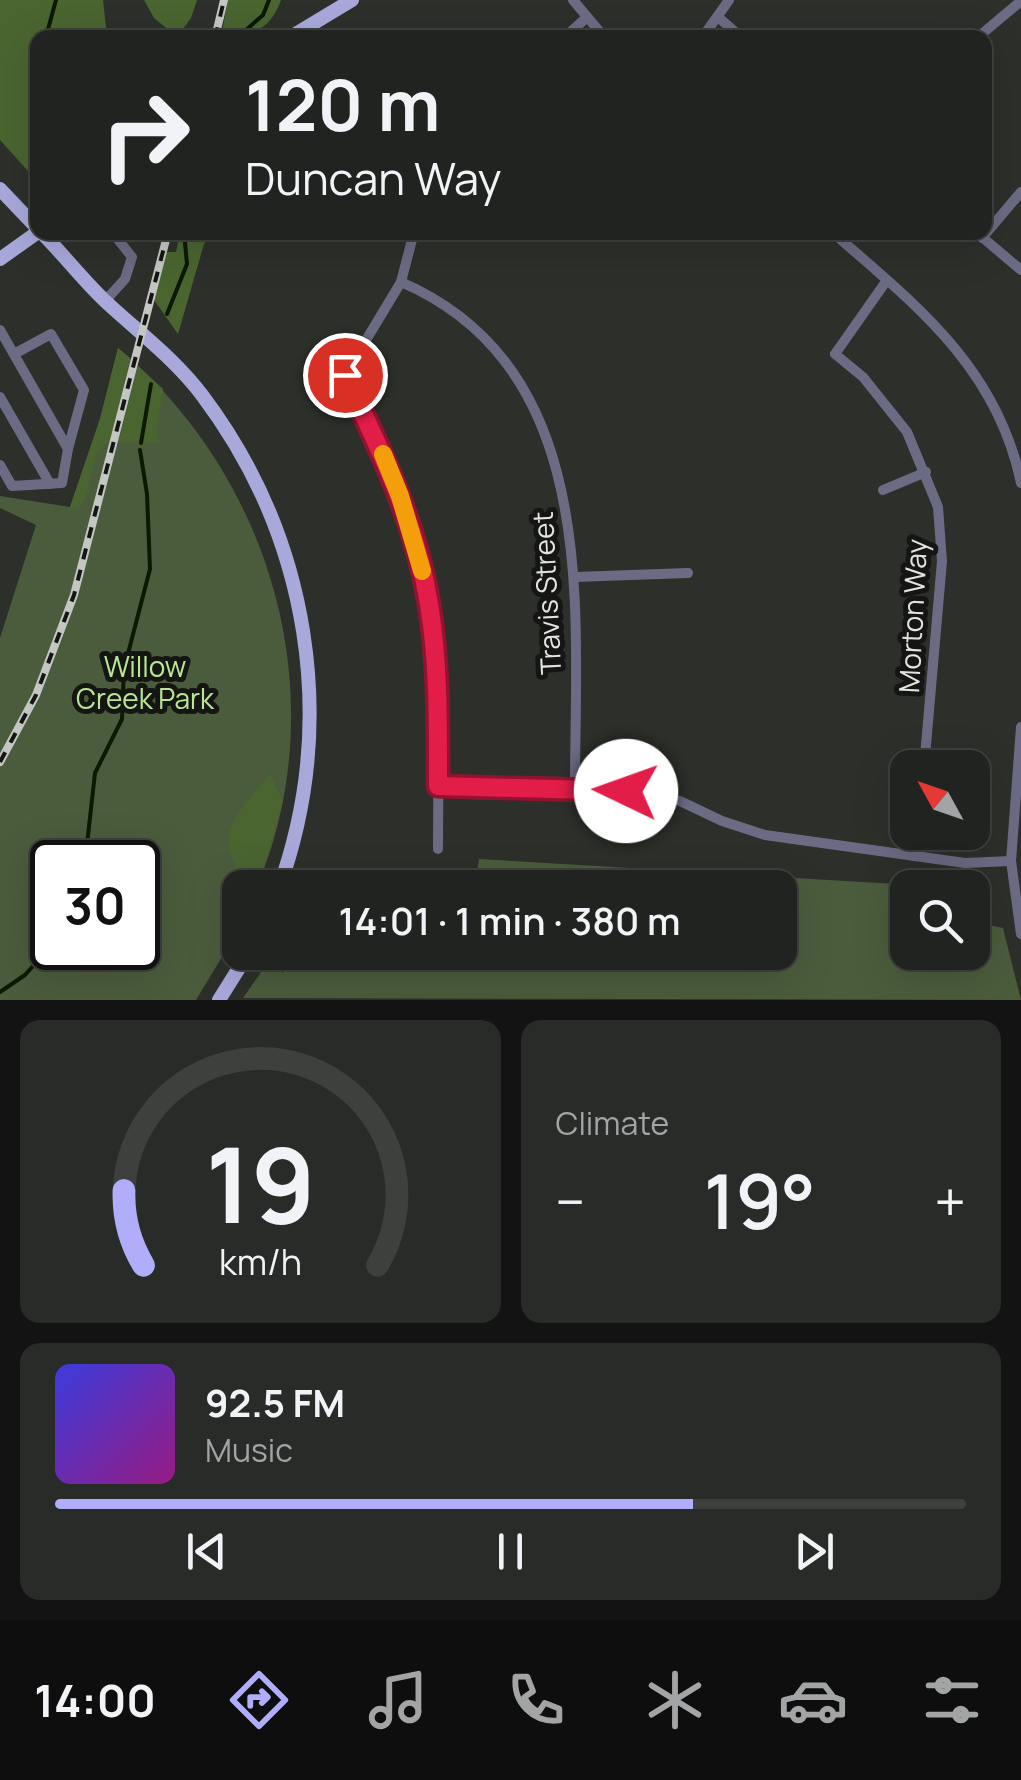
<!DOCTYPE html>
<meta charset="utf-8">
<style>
:root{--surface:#212320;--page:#292b29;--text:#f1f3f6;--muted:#a2a4a5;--line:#3e403e;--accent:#b0aefa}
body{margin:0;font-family:Manrope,sans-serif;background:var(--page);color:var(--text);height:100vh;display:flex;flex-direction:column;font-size:38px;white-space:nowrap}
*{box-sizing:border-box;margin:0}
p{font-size:32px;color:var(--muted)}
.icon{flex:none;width:55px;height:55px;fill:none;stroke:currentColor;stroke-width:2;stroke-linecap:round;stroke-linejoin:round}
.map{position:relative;height:1000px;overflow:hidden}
.panel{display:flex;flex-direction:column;gap:20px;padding:20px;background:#121312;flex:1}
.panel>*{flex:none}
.banner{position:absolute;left:30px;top:30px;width:962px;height:210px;border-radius:20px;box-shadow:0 10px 40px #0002,0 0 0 2px var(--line);background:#212320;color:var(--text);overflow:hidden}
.needle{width:65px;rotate:310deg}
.fabs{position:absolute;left:890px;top:750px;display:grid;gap:20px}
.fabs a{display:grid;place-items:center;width:100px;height:100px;border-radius:20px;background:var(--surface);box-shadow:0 10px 40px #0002,0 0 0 2px var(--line);font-size:50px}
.speed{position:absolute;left:30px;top:840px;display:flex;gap:20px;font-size:50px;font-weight:700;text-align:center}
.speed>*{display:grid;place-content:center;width:130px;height:130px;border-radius:50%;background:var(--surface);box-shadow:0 10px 40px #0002,0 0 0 2px var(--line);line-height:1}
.speed .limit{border:5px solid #111;border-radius:15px;background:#fff;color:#111}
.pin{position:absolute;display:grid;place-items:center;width:85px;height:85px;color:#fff;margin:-42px;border:5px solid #fff;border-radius:50%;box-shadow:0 2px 10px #0007}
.me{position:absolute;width:110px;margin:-55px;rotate:273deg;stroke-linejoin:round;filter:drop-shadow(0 0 8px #0008)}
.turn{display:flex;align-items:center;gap:35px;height:210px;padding:0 50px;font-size:45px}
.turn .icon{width:130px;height:130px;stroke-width:2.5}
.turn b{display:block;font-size:70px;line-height:85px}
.big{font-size:75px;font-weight:600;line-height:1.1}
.panel .card{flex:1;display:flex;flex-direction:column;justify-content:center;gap:15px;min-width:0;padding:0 35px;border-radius:20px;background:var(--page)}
.panel .dial{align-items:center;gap:0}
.dial svg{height:260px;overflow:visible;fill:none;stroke:var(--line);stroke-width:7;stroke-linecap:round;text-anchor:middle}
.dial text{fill:var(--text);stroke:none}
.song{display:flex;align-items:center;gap:30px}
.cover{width:120px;height:120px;border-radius:15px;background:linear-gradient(135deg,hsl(240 70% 55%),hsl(310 70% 35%))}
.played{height:10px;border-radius:5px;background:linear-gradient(90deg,var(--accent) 70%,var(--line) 70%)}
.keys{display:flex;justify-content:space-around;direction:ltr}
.heat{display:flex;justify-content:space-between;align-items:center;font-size:55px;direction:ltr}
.panel .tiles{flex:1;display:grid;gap:20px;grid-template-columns:1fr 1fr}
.card:last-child{grid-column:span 2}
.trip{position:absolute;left:222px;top:870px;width:575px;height:100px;border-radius:20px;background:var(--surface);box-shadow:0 10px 40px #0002,0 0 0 2px var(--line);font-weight:600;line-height:100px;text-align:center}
.tab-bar{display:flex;height:160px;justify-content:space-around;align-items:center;background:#0d0e0d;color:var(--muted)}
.tab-bar .icon{width:70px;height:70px}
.tab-bar .on{color:var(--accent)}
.tab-bar b{font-size:45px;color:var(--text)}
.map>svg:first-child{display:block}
.green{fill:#4b5c3c;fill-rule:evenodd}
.forest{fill:#4a6530}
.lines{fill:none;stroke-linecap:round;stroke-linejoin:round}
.stream{stroke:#0c1900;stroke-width:4}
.minor{stroke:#6b6b84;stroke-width:10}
.major{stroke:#a8a8db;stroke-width:14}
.rail-casing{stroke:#c4c6c3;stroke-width:8}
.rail{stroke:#151614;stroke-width:4;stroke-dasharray:11;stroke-linecap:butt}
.route-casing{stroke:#92132f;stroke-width:25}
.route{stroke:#e11d48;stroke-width:18}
.slow{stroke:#f59e0b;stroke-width:18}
.labels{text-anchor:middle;stroke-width:10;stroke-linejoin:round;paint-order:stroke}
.street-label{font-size:28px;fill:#e3e5e2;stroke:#151614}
.park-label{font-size:28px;fill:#bae594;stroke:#151614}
</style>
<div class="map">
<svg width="1021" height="1000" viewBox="0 0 1021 1000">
<rect width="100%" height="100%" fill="#2c2f2a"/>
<g class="green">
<path d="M118,348c155,130 218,350 139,539l-17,1v39l-44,73h-196v-362l36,-113 -36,-17v-12l70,11 30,-88zM52,862h86v86h-86z"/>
<path d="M479,859l467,28 -38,1v64h64l1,-63h7l8,36 15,3 18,72 -778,-2 25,-36 15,11 11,-20 486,-1v-64l-305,-1z"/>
</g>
<g class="forest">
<path d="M0,0h103l4,37 -69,1 -1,143 -37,-41z"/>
<path d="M144,0h53l-6,18 -8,11 -13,2 -16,-13z"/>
<path d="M228,0h53c-10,29 -30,38 -60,37z"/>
<path d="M180,233h32l-8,11 -26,90 -24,-34 12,-48h10z"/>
<path d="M118,348l12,10 -20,83 -13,11 -11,45 -7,11 -9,-1 30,-88z"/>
<path d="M138,366l25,23 -7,47 4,6h-41z"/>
<path d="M270,774l13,27 -25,84 -14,2c-29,-60 -12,-66 26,-113z"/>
</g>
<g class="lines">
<g class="stream">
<path d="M246,30l17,-15 6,-15"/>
<path d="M49,38l-2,-5 9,-33"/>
<path d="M167,314l20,-50 -3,-32"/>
<path d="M141,443l10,-59"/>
<path d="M85,862l10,-89 27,-54 2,-50 26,-100 -3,-75 -7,-44"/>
<path d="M0,992l25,-17 25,-28 -1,-33 3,-5"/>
</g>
<g class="minor">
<path d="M573,0l32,38"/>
<path d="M718,17l24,21"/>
<path d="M564,38l22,-20"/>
<path d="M702,38l27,-38"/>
<path d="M977,38l44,-37"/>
<path d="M414,232l-13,50 -56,93c29,60 59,120 74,185 24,94 19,192 19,289"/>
<path d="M832,232c84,73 165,135 189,251"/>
<path d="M976,232l45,38"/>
<path d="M982,238l39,-46"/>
<path d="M887,280l-52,74 28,23 44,55 31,75 4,54 -18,207"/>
<path d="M401,282c201,87 174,327 174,506"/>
<path d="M105,301l20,-22 7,-22 -20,-25"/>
<path d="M0,330l68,119 16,-59 -33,-56 -37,20"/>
<path d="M0,397l50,87"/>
<path d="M0,465l12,21 50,-3 6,-34"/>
<path d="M883,490l43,-18"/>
<path d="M575,577l113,-4"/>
<path d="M1021,727l-10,134 10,73"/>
<path d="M438,787l204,5 38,9 42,20 43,14 200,28 46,-2"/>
<path d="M914,856l3,-24"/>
</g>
<g class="major">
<path d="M289,38l63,-38"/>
<path d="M0,189l38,40"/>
<path d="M41,232c22,22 40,46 63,68 33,31 70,58 98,95 107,142 137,325 77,493"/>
<path d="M0,259l38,-27"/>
<path d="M219,1000l30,-48"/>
</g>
<g class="rail-casing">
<g id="rail">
<path d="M215,38l9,-38"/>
<path d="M0,762l36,-67 38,-100 94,-363"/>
</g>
</g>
<use href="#rail" class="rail"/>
</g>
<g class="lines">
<g class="route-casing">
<path id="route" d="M345,375c35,74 71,147 84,229 10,60 9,121 9,182l188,5"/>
</g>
<use href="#route" class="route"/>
<path class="slow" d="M383,454l17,42 22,75"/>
</g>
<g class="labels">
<g class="street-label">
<text transform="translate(547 593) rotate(-93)" y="10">Travis Street</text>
<text transform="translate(913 616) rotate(-87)" y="10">Morton Way</text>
</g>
<g class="park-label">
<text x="145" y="677">Willow<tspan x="145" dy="32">Creek Park</tspan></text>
</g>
</g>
</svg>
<div class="fabs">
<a><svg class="needle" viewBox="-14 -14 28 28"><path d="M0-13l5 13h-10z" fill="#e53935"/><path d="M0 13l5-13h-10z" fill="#a2a4a5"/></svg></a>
<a><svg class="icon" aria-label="search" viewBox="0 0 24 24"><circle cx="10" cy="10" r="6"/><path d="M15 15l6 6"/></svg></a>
</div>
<div class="speed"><div class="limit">30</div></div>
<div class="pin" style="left:345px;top:375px;background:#d93025"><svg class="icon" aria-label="arrive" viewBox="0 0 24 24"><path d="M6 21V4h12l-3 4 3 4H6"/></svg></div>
<svg class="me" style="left:626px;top:791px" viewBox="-20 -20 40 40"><circle r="19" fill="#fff"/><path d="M0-13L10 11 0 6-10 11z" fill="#e11d48"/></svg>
<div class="trip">14:01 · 1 min · 380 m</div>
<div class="banner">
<div class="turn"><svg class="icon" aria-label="right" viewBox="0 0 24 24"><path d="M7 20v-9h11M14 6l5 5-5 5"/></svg><div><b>120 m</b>Duncan Way</div></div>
</div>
</div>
<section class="panel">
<div class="tiles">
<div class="card dial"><svg viewBox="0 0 100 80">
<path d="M14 69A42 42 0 1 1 86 69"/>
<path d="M14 69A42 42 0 0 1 8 46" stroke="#b0aefa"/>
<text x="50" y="56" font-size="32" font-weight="700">19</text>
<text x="50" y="72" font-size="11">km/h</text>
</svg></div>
<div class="card"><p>Climate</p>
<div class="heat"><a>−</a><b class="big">19°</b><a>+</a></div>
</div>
<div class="card">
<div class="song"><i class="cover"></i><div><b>92.5 FM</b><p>Music</p></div></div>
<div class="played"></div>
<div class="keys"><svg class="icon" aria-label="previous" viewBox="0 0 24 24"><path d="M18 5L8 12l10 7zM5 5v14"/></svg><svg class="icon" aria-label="pause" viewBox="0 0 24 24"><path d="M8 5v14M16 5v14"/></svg><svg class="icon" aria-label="next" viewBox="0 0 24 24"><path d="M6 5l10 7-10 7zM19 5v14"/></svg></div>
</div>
</div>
</section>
<nav class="tab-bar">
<b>14:00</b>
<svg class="icon on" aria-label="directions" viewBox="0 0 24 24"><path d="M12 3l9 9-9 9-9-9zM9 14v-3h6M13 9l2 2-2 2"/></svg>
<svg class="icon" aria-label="music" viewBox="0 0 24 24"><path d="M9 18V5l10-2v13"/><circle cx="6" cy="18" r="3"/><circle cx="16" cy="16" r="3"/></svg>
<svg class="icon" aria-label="phone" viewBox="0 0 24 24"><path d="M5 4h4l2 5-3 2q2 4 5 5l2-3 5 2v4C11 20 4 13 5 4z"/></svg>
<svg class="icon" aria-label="climate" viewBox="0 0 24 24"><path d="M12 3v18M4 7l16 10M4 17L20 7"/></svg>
<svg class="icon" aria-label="car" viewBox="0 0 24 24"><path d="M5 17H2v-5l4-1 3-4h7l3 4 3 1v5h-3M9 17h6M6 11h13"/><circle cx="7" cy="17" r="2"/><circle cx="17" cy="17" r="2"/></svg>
<svg class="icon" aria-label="filters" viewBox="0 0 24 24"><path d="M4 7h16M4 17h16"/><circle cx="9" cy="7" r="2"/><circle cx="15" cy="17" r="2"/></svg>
</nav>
